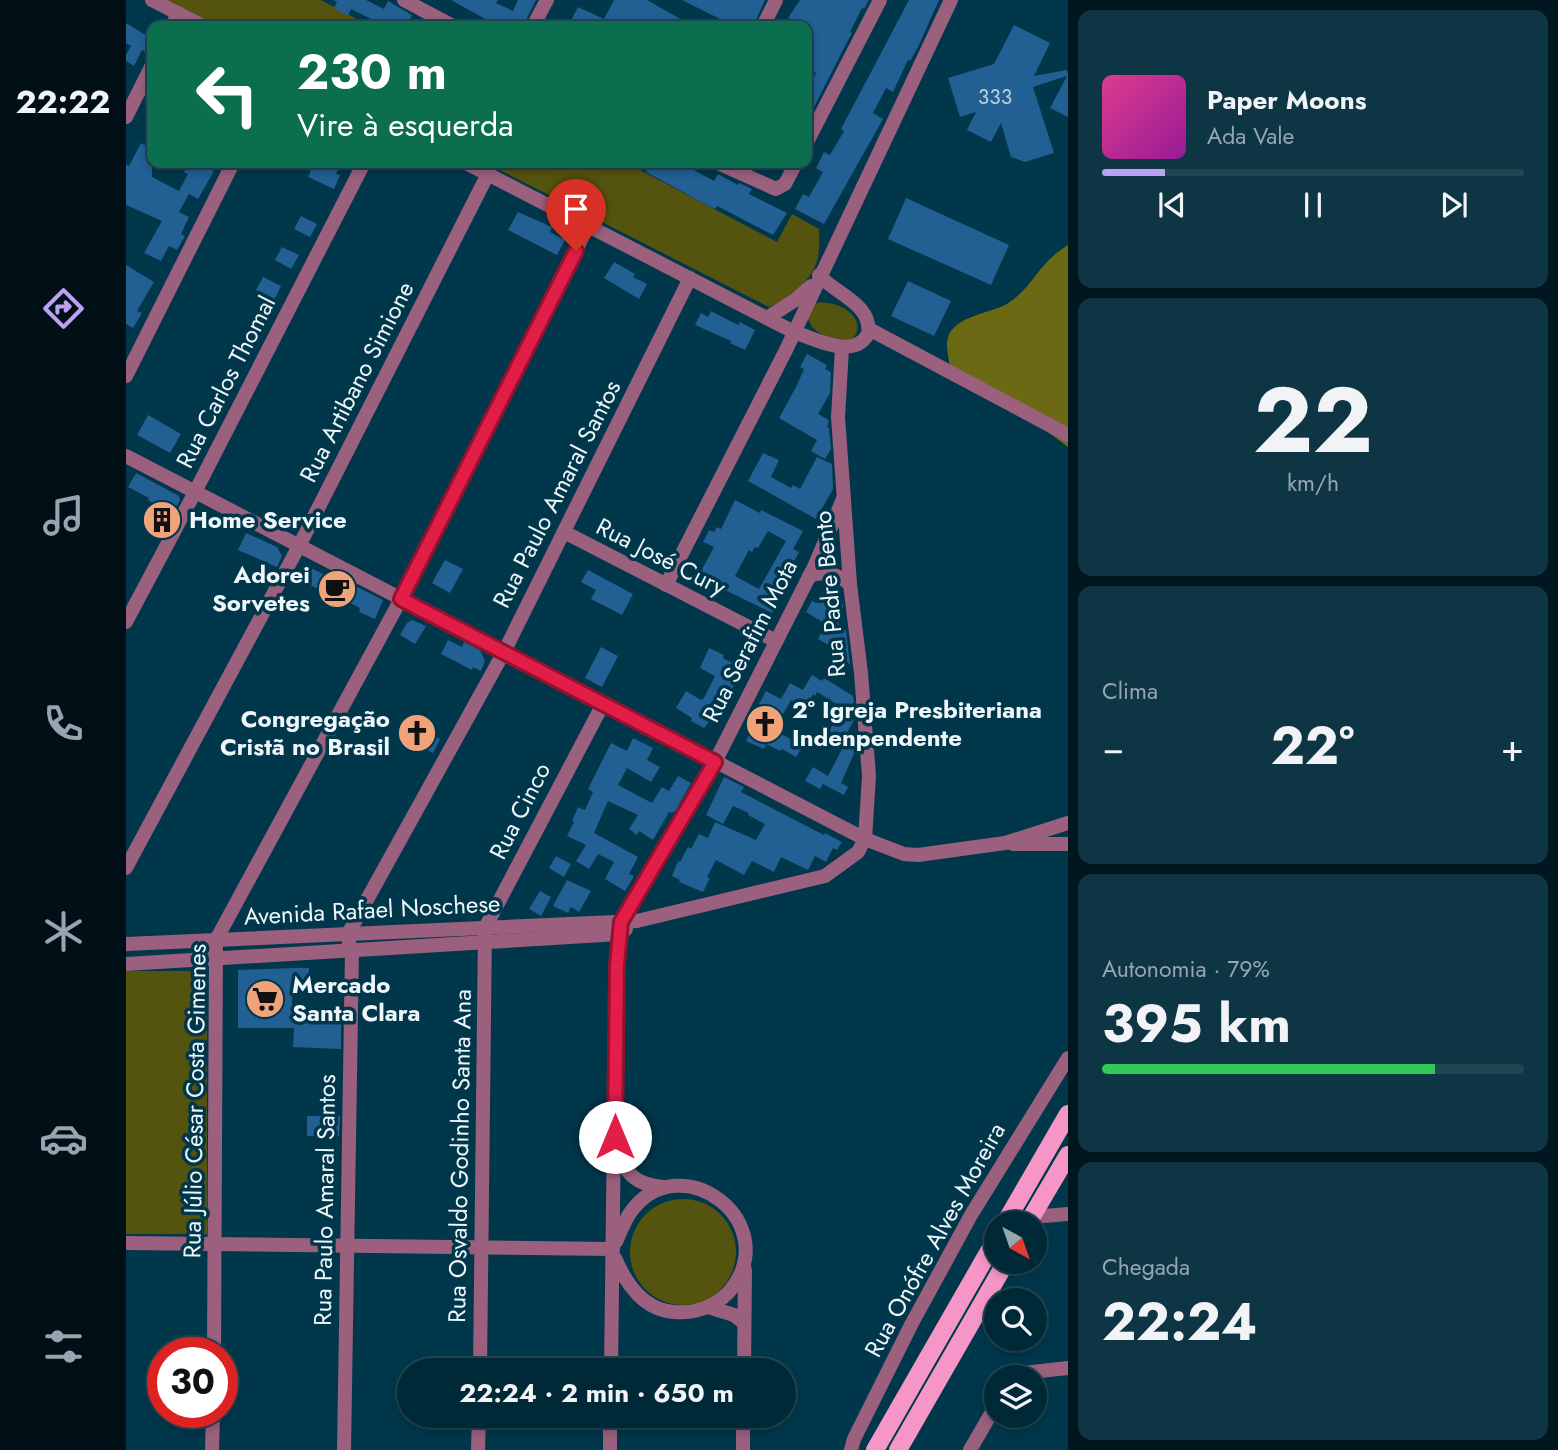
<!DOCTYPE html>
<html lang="pt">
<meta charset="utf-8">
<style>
:root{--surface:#002938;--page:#0e3543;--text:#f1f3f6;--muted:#95a6ae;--line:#224553;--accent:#bca0f2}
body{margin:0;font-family:Jost,sans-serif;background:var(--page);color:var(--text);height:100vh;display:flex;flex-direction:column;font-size:26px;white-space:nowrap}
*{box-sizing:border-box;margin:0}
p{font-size:23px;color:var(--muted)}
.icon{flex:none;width:38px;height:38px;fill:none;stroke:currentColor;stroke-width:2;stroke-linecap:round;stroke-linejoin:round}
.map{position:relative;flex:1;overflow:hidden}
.sheet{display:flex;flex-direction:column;gap:10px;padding:10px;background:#00171f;width:490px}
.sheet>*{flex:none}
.guide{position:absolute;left:21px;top:21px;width:665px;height:147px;border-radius:14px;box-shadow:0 4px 10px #0003,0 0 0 2px var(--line);background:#0b6e4f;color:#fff;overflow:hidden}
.needle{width:46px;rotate:140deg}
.fabs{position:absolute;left:858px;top:1211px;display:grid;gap:14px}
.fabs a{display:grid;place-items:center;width:63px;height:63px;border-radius:50%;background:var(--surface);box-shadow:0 4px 10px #0003,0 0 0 2px var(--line);font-size:35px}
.speed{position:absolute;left:21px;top:1337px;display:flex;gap:14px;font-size:35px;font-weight:700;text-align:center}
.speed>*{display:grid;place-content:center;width:91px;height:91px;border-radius:50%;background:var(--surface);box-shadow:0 4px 10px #0003,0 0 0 2px var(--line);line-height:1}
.speed .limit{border:10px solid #d22;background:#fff;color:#111}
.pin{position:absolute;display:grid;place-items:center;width:60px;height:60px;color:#fff;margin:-72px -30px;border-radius:50% 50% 50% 0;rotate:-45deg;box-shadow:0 0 7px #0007}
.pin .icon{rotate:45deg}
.me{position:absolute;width:77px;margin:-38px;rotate:0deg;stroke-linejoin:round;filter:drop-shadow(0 0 5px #0008)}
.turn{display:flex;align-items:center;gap:24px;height:147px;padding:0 35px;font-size:32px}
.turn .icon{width:91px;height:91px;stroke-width:2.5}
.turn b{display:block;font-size:49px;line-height:60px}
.big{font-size:52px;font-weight:700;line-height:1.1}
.sheet .card{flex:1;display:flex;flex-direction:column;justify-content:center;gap:10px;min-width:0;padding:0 24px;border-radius:14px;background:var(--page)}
.sheet .dial{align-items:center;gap:0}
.dial b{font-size:91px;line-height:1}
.song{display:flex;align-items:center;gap:21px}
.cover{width:84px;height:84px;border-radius:10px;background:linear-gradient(135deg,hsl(330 70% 55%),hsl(300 70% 35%))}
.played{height:7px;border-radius:4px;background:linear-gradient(90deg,var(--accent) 15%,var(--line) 15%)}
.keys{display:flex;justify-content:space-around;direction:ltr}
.heat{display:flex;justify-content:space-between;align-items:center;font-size:38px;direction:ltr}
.charge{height:10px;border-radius:5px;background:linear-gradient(90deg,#34c759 79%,var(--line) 0)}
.trip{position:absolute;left:271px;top:1358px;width:399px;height:70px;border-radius:35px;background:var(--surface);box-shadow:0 4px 10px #0003,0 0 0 2px var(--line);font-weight:700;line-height:70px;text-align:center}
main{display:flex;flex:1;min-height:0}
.menu{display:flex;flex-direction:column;width:126px;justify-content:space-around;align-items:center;background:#001016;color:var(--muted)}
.menu .icon{width:49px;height:49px}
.menu .on{color:var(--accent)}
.menu b{font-size:32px;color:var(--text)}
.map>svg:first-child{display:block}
.green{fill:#55540e}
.forest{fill:#6b6913}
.building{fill:#225f93;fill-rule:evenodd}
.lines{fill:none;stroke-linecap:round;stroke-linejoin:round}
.minor{stroke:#9a607e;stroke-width:14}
.major{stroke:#f596c7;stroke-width:18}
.route-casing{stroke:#92132f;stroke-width:18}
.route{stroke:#e11d48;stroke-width:12}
.labels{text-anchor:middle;stroke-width:7;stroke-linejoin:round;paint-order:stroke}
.number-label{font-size:21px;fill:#bbd0e0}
.street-label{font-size:24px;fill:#eef6fa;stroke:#00374a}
.poi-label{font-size:24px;font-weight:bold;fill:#eef6fa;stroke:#00374a;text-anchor:start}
</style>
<main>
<nav class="menu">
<b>22:22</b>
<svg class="icon on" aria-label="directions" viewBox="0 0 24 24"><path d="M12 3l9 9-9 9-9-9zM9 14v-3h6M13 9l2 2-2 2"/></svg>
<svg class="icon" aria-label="music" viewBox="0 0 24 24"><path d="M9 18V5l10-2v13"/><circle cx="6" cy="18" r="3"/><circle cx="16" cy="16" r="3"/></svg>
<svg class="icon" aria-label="phone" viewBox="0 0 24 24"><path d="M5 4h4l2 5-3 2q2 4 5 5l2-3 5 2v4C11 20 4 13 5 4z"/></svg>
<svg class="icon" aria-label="climate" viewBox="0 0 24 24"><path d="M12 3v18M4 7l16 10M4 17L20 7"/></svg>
<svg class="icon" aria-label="car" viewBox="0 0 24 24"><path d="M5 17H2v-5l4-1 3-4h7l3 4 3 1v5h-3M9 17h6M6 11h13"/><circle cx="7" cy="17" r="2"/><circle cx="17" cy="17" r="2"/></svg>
<svg class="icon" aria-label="filters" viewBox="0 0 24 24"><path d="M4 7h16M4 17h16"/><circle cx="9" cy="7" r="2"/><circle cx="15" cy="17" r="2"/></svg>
</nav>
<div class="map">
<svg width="942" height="1450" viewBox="0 0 942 1450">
<rect width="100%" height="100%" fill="#00374a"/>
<g class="green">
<path d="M41,0h154l49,26h-152z"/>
<path d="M360,163h141l150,79 15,-28 27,15c0,9 1,19 -1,28 -5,24 -29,41 -49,50z"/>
<path d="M695,302c53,4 44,57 2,33 -9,-5 -14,-10 -16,-20l7,-11z"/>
<rect x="0" y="971" width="81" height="263"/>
<circle cx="557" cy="1252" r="53"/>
</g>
<path class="forest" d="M942,245v202l-39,-29 -79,-50c-1,-12 -7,-26 1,-37 15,-19 45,-17 63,-32 22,-18 26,-37 54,-54z"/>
<g class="building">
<path d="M207,0h33l18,9 4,-8 24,14 -5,11h-39l3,-7 -20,-10 -3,7 -14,-8 3,-6z"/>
<path d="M325,0h47l-2,3 17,8 5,-11h18l-13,26h-25z"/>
<path d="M488,0h33l46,26h-125l10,-19 26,12z"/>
<path d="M556,0h83l-12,26h-19z"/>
<path d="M674,0h69l-5,9 -2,-1 -12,24 2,1 -8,15 -37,73v-28l9,-20 -9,-4v-43h-13l2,-4 -8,-4z"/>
<path d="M783,0h30l-21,47 -8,14 -2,-1 -15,32 -7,-4 -13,25 10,6 -59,105 -29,-15 8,-15 6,3 14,-25 -7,-4 8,-16 6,3 14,-24 -3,-2z"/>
<path d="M0,23l26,16v16l-10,-5 -8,16 -8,-5v-6l5,-9 -5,-3z"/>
<path d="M888,25l36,18 -16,33 33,-6 1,4v43l-18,-9 17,-32 -34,11 21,66 -29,9 -14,-5 -10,-34 -10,19 -24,-12 9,-18 -16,5 -12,-39 46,-14z"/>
<path d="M15,143l11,6v28l27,14 9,-17 -4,-2 5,-9h26l-4,7 3,1 -16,28 -9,-5 -10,18 10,5 -8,17 4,2 -8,14 -8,-4 -8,15 -17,-8 18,-32 -36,-16v-41l3,2z"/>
<path d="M188,163h27l-5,11 4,1 -6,14 -26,-12z"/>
<path d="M524,163h46l-4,6 22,12 4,-7 20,11 1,-2 13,6 -3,5 38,19 -14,22 -56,-29 -2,3 -8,-4 -61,-33z"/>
<path d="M780,198l103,47 -18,40 -103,-46z"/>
<path d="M392,212l34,15 -2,5 15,8 -8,15 -49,-25z"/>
<path d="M175,216l16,8 -7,13 -16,-8z"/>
<path d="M156,247l17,8 -8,14 -16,-9z"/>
<path d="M488,262l21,12 -2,3 14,7 -8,15 -35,-21z"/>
<path d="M0,265l28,17 -17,29 5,2 -9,15 -7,-4z"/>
<path d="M137,277l18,9 -7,14 -18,-10z"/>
<path d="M782,281l43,20 -17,35 -43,-20z"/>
<path d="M585,311l27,14 2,-3 15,8 -10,20 -15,-7 1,-2 -36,-16 6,-12 7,4z"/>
<path d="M681,354l20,11 -2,4 6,3 -1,21 -12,21 11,6 -2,7 2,1 2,21 -6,10 -14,-8 6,-11 -38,-22 17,-31 8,-18 -4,-2z"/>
<path d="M22,415l33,19 -11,19 -33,-18z"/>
<path d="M637,453l16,7 -8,17 20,11 2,-3 7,4 17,-32 15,7 1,25 -17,30 -68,-38z"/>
<path d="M10,473l43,23 1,4 -17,32 -12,-6 9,-18 -12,-8 1,-2 -21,-11z"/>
<path d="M609,500l25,13 1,-3 42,21 -10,18 6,3 -26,50 4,3 -5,8 -74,-36 16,-30 -11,-5 6,-12 5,2 3,-5 4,2zM642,531l18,10 -27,48 -24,-13 14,-26 3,2 3,-5 3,1z"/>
<path d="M120,533l31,14 5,9 -5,11 -39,-17z"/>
<path d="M319,560l18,9 -13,24 -18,-10z"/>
<path d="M185,568l22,11 1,-4 49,25 -8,19 -16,-7 1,-4 -18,-9 -2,3 -15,-7 1,-2 -22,-11z"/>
<path d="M462,570l45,24 -11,21 -31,-16 5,-9 -15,-8z"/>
<path d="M699,590l17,10 1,6 -5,17 8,8 4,33 -14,-8 3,-5 -21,-12 8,-15 -20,-12 6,-11 4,2z"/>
<path d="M286,620l14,6 -11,18 -15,-9 7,-12z"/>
<path d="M322,640l14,7 2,-5 16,8 5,11 -4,10 -8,-4 -1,3 -31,-16z"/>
<path d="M475,647l17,9 -16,31 -17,-9z"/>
<path d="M583,648l15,7 -1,3 20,11 -21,39 5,2 -5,9 -7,-4 -11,13 -13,-7 1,-3 -16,-10 10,-17 15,9 3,-2 11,-22 -15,-8z"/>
<path d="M686,675l10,6 2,-3 29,18 1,6 -6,9 -31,-19 -2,4 -2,-2 -8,14 -14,-8 -17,30 29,16 -7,11 -14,-8 -2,2 -14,-7 -2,5 -18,-8 17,-35 -4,-2 7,-13 15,8 9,-16 13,7z"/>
<path d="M714,712l14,8 -8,15 7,4 -3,5 7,3 -16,36 7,4 -4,8 -21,-11 -3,5 -15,-8 8,-14 15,9 14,-27 -17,-11z"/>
<path d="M287,717l8,5 -3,5 22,12 -7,14 -22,-12 -2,4 -9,-5z"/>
<path d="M507,738l20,10 -6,12 13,7 -9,15 -24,-14 -9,17 34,18 10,-16 7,4 9,-15 13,7 -15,27 -4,3 -3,-1 -16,28 -14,-9 -2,4 -8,-6 9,-14 -30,-14 -14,32 44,24 -9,17 5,2 -9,15 -20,-12 9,-17 -16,-8 -9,15 -13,-8 10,-16 -19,-9 7,-14 -2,-1 6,-14 7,3 8,-18 -5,-3 23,-46 16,8z"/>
<path d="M598,777l20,10 -3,5 83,43 1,-2 17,9 -5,8 -4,-2 -7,14 -11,-6 -7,14 -27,-13 -7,15 -22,-11 -8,14 -28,-15 -9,17 3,1 -7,14 -24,-10 1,-2 -8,-4 6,-15 2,1 8,-15 3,2 8,-15 9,4 7,-16 41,18 9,-16 -17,-9 1,-2 -16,-7 -10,18 -17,-9z"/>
<path d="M430,856l15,8 -7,13 -15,-9z"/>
<path d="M441,880l24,11 -12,21 -8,-5 -3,6 -15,-7z"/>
<path d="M414,891l11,6 -10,19 -12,-7z"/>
<path d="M168,968h15v14l-17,1v23l49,2v41l-48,-2 1,-19h-56v-58z"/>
<path d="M181,1116h33l-1,20h-32z"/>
</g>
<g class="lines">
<g class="minor">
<path d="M26,0l51,26"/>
<path d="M278,0l49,26"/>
<path d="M46,26l6,-13"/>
<path d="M407,26l14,-26"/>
<path d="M637,26l13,-26"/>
<path d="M0,117l26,-52"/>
<path d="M681,142l73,-142"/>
<path d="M340,163l328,169c21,7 60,28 74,2 5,-30 -33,-40 -49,-59"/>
<path d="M592,163l58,26 9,-5 11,-21"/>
<path d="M641,318l28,-18 16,-14"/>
<path d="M743,329l199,106"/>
<path d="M0,376l107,-213"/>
<path d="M0,456l739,383 39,15 14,1 87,-12 63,-20"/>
<path d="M438,532l212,109"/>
<path d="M683,576c16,-6 29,-2 41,8"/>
<path d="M540,585l120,-235 165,-350"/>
<path d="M0,622l69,-130 169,-329"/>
<path d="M887,844h55"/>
<path d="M0,868l173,-322 189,-372"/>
<path d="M0,944l511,-23 188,-45 33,-24 7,-13 4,-63 -8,-103 -11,-89 -12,-167 4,-69"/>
<path d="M224,951l-2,-17 156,-282 186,-374"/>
<path d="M0,964l493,-30 7,-5"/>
<path d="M493,1152c7,25 20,33 45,35"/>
<path d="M906,1217l36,-3"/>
<path d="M0,1243l487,6"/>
<path d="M489,1258c11,26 29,52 59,54 20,2 40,-5 54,-19 60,-69 -48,-151 -98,-80 -6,9 -10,20 -14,29"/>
<path d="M582,1307l26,8 10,8"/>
<path d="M88,1353l2,-413 185,-341 187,-373"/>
<path d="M354,1370l5,-442 118,-224"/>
<path d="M485,1370l5,-405 5,-43 94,-160 99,-195 29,-68"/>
<path d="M618,1370l1,-100"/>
<path d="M886,1377l2,-3 54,-6"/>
<path d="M86,1450l1,-38"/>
<path d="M218,1450l8,-499"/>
<path d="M352,1450l1,-34"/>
<path d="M484,1450v-34"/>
<path d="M617,1450v-34"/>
<path d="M725,1450l3,-11 57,-114 60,-110 97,-157"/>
<path d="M844,1450l26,-45"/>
</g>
<g class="major">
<path d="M879,1223l63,-109"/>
<path d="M902,1223l40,-68"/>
<path d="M749,1450l121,-211"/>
<path d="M772,1450l108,-188"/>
</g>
</g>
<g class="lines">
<g class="route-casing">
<path id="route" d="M450,251l-175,348 314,163 -94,160 -4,43 -2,172"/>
</g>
<use href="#route" class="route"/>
</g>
<defs>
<g id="building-disc" transform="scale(2.0125)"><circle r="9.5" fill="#f0a279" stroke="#00374a"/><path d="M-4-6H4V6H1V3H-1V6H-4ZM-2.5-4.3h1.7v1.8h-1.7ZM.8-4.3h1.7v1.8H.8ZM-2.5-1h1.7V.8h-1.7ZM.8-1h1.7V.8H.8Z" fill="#111"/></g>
<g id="cafe-disc" transform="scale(2.0125)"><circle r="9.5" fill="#f0a279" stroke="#00374a"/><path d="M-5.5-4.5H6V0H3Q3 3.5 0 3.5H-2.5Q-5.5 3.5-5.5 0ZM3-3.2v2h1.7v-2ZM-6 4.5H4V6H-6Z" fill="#111"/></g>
<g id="church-disc" transform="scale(2.0125)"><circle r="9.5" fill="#f0a279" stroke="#00374a"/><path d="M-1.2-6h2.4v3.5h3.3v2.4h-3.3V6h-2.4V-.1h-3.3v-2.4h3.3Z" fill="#111"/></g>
<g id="supermarket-disc" transform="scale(2.0125)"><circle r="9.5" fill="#f0a279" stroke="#00374a"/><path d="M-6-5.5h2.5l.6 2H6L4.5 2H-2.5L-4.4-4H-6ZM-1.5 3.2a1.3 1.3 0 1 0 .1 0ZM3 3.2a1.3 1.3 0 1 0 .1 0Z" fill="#111"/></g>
</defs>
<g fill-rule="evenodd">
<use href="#building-disc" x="36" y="520"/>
<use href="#cafe-disc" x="211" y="589"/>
<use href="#church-disc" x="639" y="724"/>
<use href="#church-disc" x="291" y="733"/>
<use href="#supermarket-disc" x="139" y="999"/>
</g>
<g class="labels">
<g class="number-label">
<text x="869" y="104">333</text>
</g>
<g class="street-label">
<text transform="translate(100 382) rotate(-63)" y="8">Rua Carlos Thomal</text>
<text transform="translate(231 382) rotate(-63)" y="8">Rua Artibano Simione</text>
<text transform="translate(431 494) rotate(-63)" y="8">Rua Paulo Amaral Santos</text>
<text transform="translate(535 557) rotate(27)" y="8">Rua José Cury</text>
<text transform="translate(704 594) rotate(-95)" y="8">Rua Padre Bento</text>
<text transform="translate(624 641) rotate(-63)" y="8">Rua Serafim Mota</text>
<text transform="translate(394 811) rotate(-63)" y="8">Rua Cinco</text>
<text transform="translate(246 910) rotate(-3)" y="8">Avenida Rafael Noschese</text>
<text transform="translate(69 1101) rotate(-89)" y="8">Rua Júlio César Costa Gimenes</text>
<text transform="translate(334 1156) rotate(-89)" y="8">Rua Osvaldo Godinho Santa Ana</text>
<text transform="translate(199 1200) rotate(-89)" y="8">Rua Paulo Amaral Santos</text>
<text transform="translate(809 1240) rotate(-61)" y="8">Rua Onófre Alves Moreira</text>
</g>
<g class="poi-label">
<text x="63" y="528">Home Service</text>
<text x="184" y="583" text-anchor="end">Adorei<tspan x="184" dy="28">Sorvetes</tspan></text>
<text x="666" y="718">2° Igreja Presbiteriana<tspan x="666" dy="28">Indenpendente</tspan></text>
<text x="264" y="727" text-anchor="end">Congregação<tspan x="264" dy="28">Cristã no Brasil</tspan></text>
<text x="166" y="993">Mercado<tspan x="166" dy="28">Santa Clara</tspan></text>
</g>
</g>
</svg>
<div class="fabs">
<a><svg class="needle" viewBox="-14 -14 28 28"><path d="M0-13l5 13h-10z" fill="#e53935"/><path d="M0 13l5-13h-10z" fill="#95a6ae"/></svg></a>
<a><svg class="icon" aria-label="search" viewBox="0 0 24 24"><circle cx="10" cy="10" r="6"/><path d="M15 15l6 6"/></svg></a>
<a><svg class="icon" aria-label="layers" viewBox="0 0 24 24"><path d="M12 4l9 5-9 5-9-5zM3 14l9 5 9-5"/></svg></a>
</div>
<div class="speed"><div class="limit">30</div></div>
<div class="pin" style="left:450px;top:251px;background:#d93025"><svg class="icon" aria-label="arrive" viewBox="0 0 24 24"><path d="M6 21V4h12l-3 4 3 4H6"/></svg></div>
<svg class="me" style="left:489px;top:1137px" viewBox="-20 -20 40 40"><circle r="19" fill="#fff"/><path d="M0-13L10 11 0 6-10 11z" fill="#e11d48"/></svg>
<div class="trip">22:24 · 2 min · 650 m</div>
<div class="guide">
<div class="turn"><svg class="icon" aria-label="left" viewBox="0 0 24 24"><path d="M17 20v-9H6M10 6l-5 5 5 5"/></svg><div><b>230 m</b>Vire à esquerda</div></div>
</div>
</div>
<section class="sheet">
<div class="card">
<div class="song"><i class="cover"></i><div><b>Paper Moons</b><p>Ada Vale</p></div></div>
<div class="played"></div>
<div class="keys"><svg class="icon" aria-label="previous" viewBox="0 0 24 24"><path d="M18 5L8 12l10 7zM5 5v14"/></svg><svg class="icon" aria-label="pause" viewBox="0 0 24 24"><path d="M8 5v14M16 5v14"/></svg><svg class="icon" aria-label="next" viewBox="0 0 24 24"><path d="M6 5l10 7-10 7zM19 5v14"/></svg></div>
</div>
<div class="card dial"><b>22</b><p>km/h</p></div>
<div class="card"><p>Clima</p>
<div class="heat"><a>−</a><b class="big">22°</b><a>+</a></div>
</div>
<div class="card"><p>Autonomia · 79%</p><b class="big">395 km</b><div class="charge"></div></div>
<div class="card"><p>Chegada</p><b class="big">22:24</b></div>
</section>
</main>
